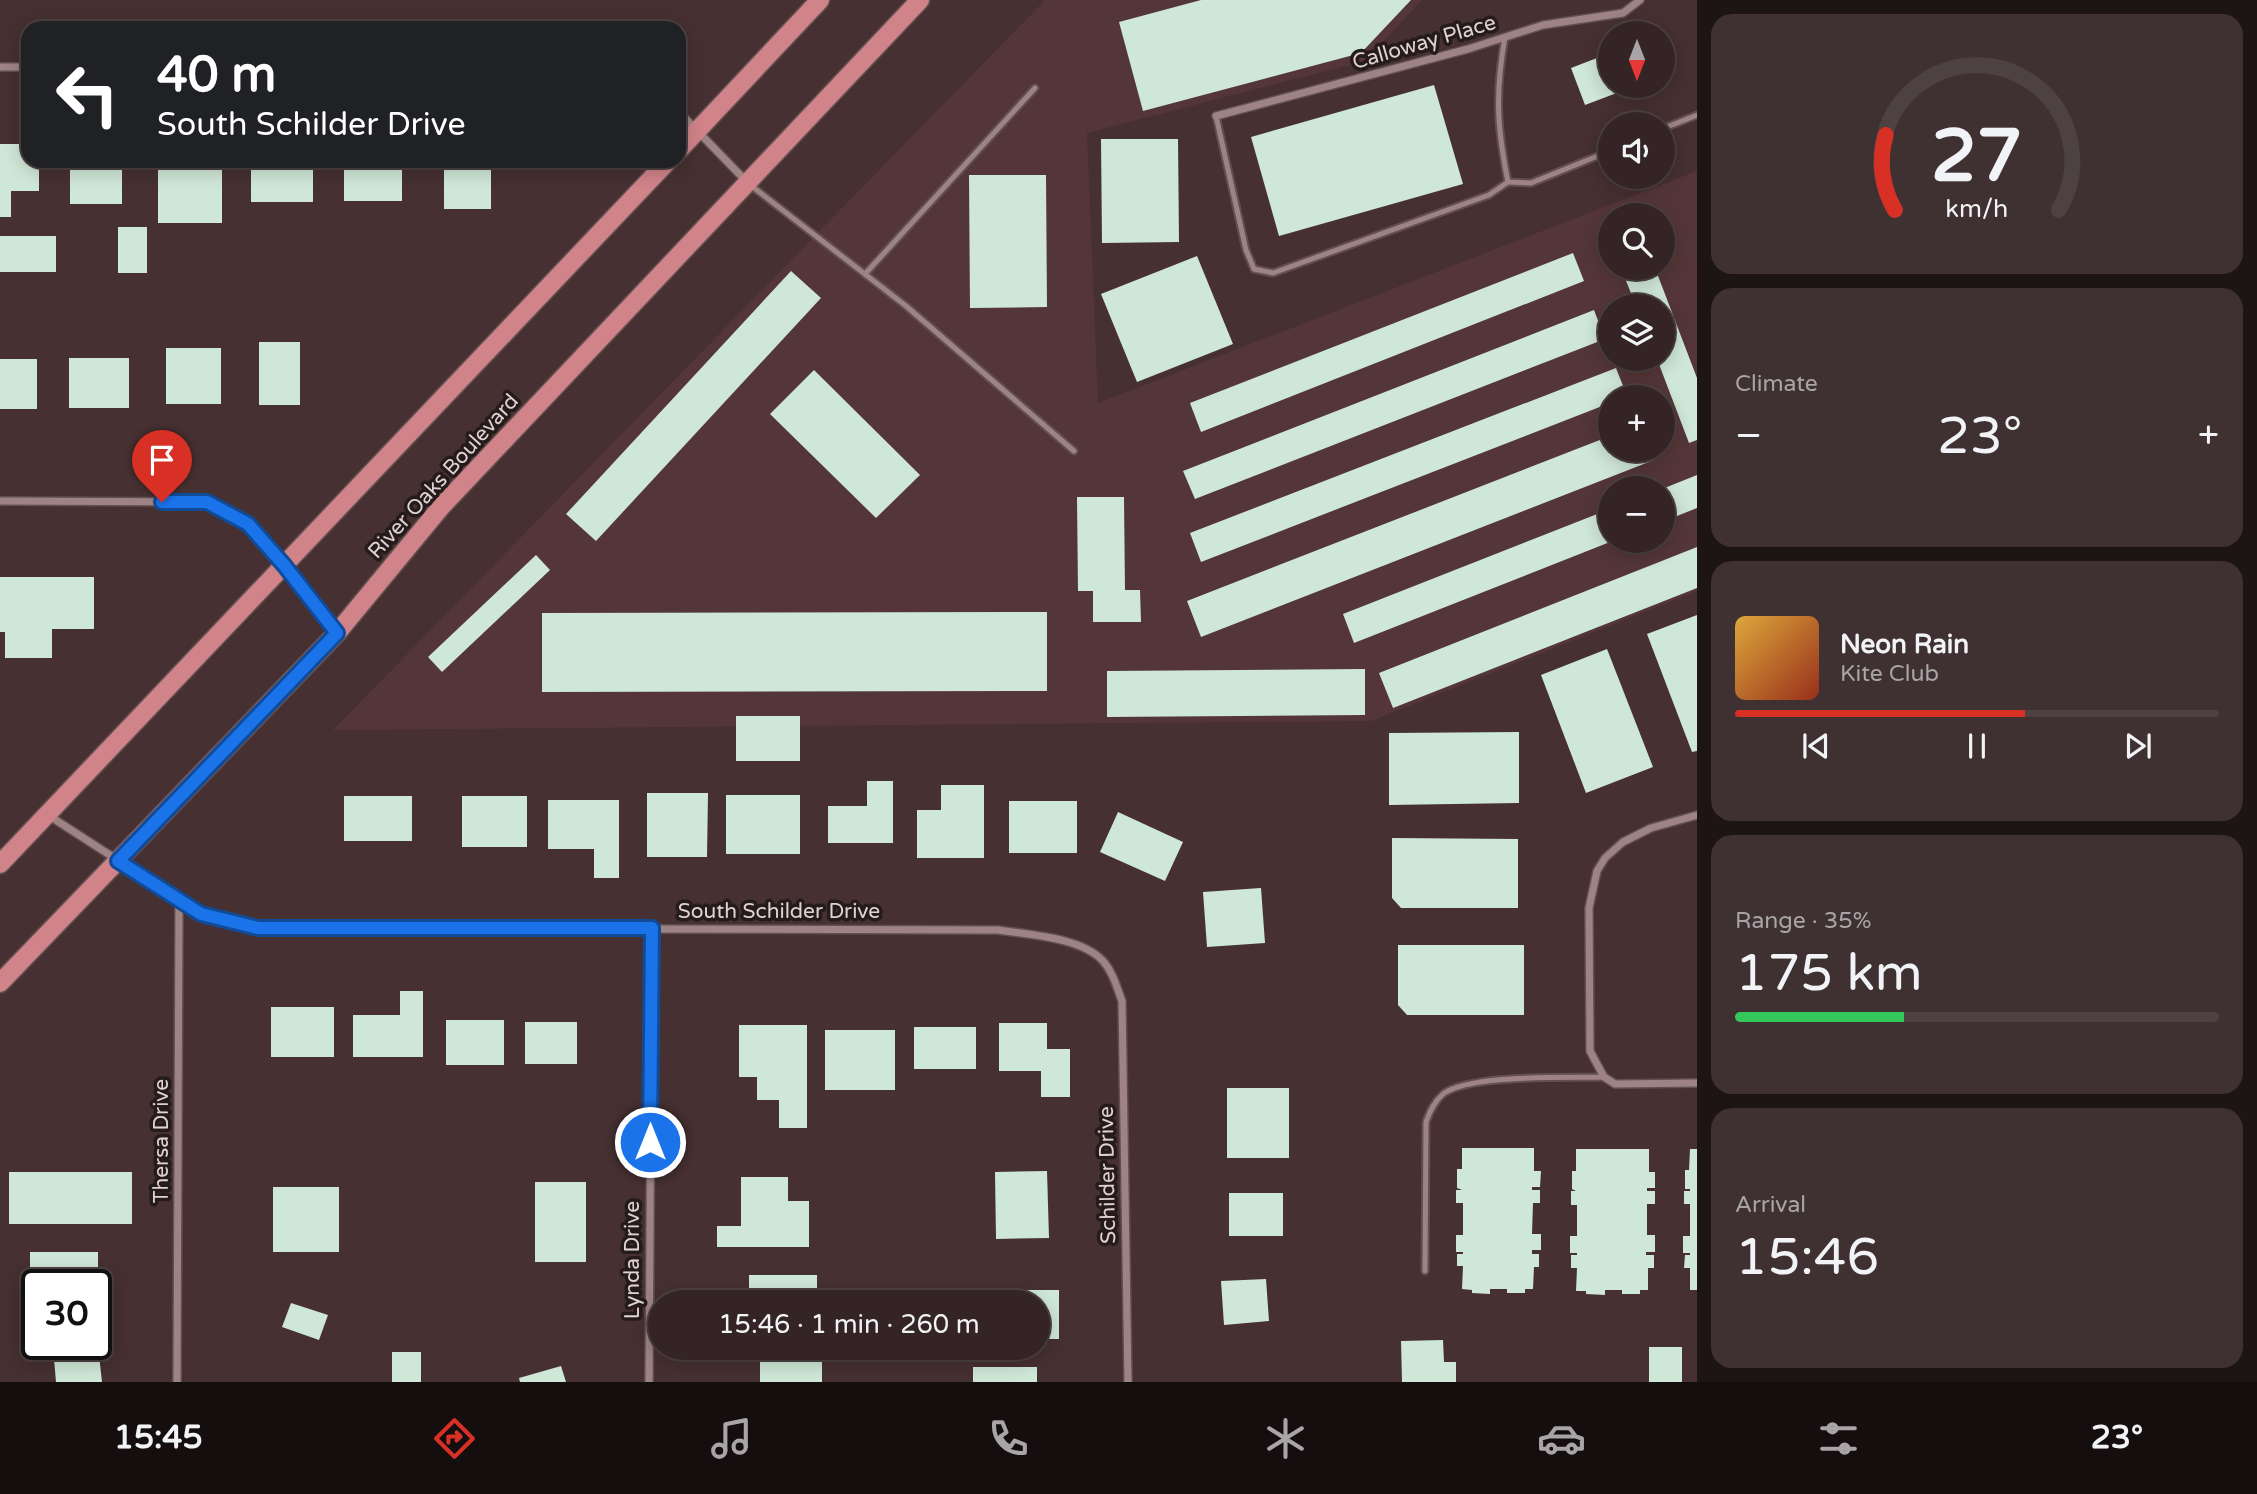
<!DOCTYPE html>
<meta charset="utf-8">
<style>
:root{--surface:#342425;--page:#3f3032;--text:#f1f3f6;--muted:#a9a4a7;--line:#4e4142;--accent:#d93025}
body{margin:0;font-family:"Varela Round",sans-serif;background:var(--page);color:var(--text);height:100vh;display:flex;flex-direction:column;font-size:26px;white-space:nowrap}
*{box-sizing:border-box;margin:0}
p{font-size:23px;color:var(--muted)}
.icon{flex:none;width:38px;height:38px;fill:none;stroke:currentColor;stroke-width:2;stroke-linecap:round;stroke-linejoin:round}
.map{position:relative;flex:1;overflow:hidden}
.panel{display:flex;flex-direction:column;gap:14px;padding:14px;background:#1d1414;width:560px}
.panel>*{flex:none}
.top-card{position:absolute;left:21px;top:21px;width:665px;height:147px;border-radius:21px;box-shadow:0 4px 18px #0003,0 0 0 2px var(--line);background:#202124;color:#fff;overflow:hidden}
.needle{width:46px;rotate:180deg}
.tools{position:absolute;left:1598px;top:21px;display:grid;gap:14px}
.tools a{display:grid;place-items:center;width:77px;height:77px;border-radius:50%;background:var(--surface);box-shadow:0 4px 18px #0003,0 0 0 2px var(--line);font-size:35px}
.speed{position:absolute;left:21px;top:1269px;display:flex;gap:14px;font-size:35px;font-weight:700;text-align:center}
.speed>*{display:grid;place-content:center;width:91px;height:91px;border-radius:50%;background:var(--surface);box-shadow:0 4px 18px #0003,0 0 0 2px var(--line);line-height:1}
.speed .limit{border:4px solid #111;border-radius:10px;background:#fff;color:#111}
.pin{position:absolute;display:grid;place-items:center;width:60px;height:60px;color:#fff;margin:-72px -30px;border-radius:50% 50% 50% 0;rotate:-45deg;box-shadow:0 0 7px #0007}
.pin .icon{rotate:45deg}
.me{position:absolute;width:77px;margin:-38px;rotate:0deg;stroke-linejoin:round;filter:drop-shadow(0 0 5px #0008)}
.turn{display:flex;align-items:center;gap:24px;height:147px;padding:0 21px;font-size:32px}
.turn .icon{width:91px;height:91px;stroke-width:2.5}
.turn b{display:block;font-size:49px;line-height:60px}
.big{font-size:52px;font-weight:600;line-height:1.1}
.panel .widget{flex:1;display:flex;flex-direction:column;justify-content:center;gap:10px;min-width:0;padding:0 24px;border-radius:21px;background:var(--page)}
.panel .dial{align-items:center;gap:0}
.dial svg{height:182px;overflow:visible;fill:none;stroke:var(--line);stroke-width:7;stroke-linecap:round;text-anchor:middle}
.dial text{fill:var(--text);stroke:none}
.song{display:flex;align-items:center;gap:21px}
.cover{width:84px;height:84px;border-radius:10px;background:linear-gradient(135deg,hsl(40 70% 55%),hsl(10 70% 35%))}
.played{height:7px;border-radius:4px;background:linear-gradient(90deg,var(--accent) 60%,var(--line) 60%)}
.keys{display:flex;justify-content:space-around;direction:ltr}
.heat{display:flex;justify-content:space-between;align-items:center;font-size:38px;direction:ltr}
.charge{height:10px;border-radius:5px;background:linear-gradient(90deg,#34c759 35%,var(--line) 0)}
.trip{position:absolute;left:648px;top:1290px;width:402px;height:70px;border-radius:35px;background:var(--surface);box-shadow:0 4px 18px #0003,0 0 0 2px var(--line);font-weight:600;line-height:70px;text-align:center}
.menu{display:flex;height:112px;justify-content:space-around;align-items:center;background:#150e0f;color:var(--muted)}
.menu .icon{width:49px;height:49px}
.menu .on{color:var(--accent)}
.menu b{font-size:32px;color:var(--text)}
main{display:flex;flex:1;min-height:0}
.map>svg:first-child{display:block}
.built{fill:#543638;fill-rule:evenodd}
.building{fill:#cfe7d7}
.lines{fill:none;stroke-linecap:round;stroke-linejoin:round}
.service-casing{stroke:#624f50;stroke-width:9}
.minor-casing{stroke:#624f50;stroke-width:10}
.primary-casing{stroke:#624f50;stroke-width:21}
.service{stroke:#9d8384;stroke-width:5}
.minor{stroke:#9d8384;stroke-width:7}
.primary{stroke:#d08389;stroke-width:18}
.route-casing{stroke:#114b97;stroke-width:18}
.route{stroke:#1a73e8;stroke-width:12}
.labels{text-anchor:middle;stroke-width:7;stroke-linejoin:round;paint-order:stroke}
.street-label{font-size:21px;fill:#e0d1d2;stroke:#251b1b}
</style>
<main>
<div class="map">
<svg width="1697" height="1382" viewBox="0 0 1697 1382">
<rect width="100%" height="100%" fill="#463031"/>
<path class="built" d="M1045,0h377l-57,61 -278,72 11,270 599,-232v420l-326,130 -1038,9zM1610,215h52v53h-52zM1610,306h52v53h-52zM1610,397h52v53h-52zM1610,488h52v53h-52z"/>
<g class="building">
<path d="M1201,0h210l-50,53 -218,58 -24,-89z"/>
<path d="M1610,53v33h10l2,5 -37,14 -14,-37z"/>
<path d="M1434,85l29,99 -184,52 -28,-99z"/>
<path d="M1101,139h77l1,103 -77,1z"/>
<path d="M0,144h28v17h11v30h-28v26h-11z"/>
<rect x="70" y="161" width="52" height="43"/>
<rect x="158" y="161" width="64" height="62"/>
<rect x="251" y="161" width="62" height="41"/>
<rect x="344" y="161" width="58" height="40"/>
<rect x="444" y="161" width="47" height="48"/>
<path d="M969,175h77l1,132 -77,1z"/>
<rect x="118" y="227" width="29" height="46"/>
<rect x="0" y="236" width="56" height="36"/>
<path d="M1573,253l11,28 -383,151 -11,-29z"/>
<path d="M1197,256l36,88 -96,38 -36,-88z"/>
<path d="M1621,268h34l42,110v62l-8,3 -32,-84h5v-53h-26z"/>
<path d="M791,271l30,27 -225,243 -30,-27z"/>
<path d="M1594,310l11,29 -410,160 -12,-28z"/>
<rect x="259" y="342" width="41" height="63"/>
<rect x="166" y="348" width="55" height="56"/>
<rect x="69" y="358" width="60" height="50"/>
<rect x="0" y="359" width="37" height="50"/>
<path d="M1616,368l11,28 -17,1v6l-409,159 -11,-29z"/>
<path d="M814,370l106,105 -44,43 -106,-104z"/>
<path d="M1610,436v14h40l4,10 -453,177 -14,-36z"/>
<path d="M1697,475v33l-35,14v-33z"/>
<path d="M1077,497h47l1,93h15l1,32h-48v-31h-15z"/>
<path d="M1610,509v33l-256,101 -11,-29z"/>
<path d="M1697,547v41l-304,120 -14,-35z"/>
<path d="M536,555l14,15 -108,102 -14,-15z"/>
<path d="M0,577h94v52h-42v29h-47v-26h-5z"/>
<path d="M1047,612v79l-505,1v-79z"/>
<path d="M1697,615v136l-5,1 -45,-118z"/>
<path d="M1607,649l46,118 -67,26 -45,-118z"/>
<path d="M1365,669v46l-258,2v-46z"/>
<rect x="736" y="716" width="64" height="45"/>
<path d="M1519,732v71l-130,2v-72z"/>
<path d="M867,781h26v62h-65v-37h39z"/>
<path d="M941,785h43v73h-67v-48h24z"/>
<path d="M647,793h61l-1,64h-60z"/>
<rect x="726" y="795" width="74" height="59"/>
<rect x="344" y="796" width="68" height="45"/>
<rect x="462" y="796" width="65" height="51"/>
<path d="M548,800h71v78h-25v-29h-46z"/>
<rect x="1009" y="801" width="68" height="52"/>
<path d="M1118,812l65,30 -18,39 -65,-29z"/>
<path d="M1392,838l126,1v69h-117l-9,-10z"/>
<path d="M1261,888l4,55 -58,4 -4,-55z"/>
<path d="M1398,945h126v70h-117l-9,-10z"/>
<path d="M400,991h23v66h-70v-42h47z"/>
<rect x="271" y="1007" width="63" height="50"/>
<rect x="446" y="1020" width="58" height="45"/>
<rect x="525" y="1022" width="52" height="42"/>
<path d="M999,1023h48v26h23v48h-29v-26h-42z"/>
<path d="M739,1025h68v103h-28v-28h-22v-23h-18z"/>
<rect x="914" y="1027" width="62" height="42"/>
<rect x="825" y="1030" width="70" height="60"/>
<rect x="1227" y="1088" width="62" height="70"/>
<path d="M1462,1148h72v23h7l-1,16h-8v3h8v13h-7l-1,31h9v16h-9v4h7v13h-5l-1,22h-8v4h-18v-4h-17v5l-18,-1v-3l-10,-1 1,-23h-6v-12h6v-2h-7v-17h7v-32h-7v-13h6l-5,-2v-19h5z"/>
<path d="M1576,1149h73v23h6v16h-8v3h8v13h-8v31h8v17h-9v3h8v13h-6v22h-8v4h-18v-4h-17v5l-19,-1v-3h-10l1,-23h-6v-13h6v-2h-7v-17h7v-31h-6v-14h5l-4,-2v-18h4z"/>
<path d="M1690,1149h7v141h-7v-22h-6l1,-13h5v-2h-7v-17h7v-32h-6v-13h6v-2h-5v-19h4z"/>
<path d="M1047,1171l2,67 -53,1 -1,-67z"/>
<rect x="9" y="1172" width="123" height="52"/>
<path d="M741,1177h47v24h21v46h-92v-21h24z"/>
<rect x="535" y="1182" width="51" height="80"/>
<rect x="273" y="1187" width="66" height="65"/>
<rect x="1229" y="1193" width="54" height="43"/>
<path d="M30,1252h68v32h-61v25h-7z"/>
<rect x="749" y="1275" width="68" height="27"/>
<path d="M1266,1279l3,42 -45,4 -3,-44z"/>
<path d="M974,1290h85v49h-21v-37h-64z"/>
<path d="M291,1303l37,12 -9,25 -37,-13z"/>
<path d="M1443,1340l1,22h12v20h-54l-1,-41z"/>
<rect x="1649" y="1347" width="33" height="35"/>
<rect x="392" y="1352" width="29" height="30"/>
<path d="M99,1355l3,27h-46l-2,-23z"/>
<rect x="760" y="1361" width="62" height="21"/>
<path d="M561,1366l5,16h-46l-1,-4z"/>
<rect x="973" y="1367" width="64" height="15"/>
</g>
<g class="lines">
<g class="service-casing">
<g id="service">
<path d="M1505,37c-10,56 -8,90 3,145l23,1 79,-32"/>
<path d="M1216,116l30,134 8,19 19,4 216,-78 19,-13"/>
<path d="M1662,129l35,-14"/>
<path d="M749,184l157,122 168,145"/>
<path d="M865,274l170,-186"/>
<path d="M1425,1271l1,-149c4,-11 8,-20 17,-28 26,-20 124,-16 161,-17"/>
</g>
</g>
<g class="minor-casing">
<g id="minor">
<path d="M0,67h28"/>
<path d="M679,112l68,70"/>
<path d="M1216,116l252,-67 75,-24 80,-12 17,-13"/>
<path d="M0,501l207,1 41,22 36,40 53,69"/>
<path d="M48,815l153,99 57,14 740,2c31,5 83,7 105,31 10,11 14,27 19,40l6,381"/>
<path d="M1697,815l-46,13 -28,14 -18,16 -8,13 -8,37 1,143 14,26 11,7 82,-1"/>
<path d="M177,1382l2,-482"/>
<path d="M649,1382l3,-454"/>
</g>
</g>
<g class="primary-casing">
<g id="primary">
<path d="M679,150l141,-150"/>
<path d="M0,864l668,-703"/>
<path d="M0,983l337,-350 104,-126 479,-507"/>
</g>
</g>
<use href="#service" class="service"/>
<use href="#minor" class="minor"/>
<use href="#primary" class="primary"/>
</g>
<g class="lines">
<g class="route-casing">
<path id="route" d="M162,502h45l41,22 36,41 53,68 -219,228 83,53 57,14h394l-2,214"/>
</g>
<use href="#route" class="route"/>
</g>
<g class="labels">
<g class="street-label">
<text transform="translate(1424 42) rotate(-16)" y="7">Calloway Place</text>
<text transform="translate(443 476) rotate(-48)" y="7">River Oaks Boulevard</text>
<text x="779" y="918">South Schilder Drive</text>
<text transform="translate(161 1141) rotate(-90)" y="7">Thersa Drive</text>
<text transform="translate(1107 1175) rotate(-91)" y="7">Schilder Drive</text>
<text transform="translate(632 1260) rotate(-90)" y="7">Lynda Drive</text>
</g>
</g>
</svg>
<div class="tools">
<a><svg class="needle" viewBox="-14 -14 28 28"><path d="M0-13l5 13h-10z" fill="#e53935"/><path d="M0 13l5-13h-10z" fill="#a9a4a7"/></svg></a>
<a><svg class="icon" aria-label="sound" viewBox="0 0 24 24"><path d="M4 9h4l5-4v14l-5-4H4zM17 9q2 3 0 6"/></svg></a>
<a><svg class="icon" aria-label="search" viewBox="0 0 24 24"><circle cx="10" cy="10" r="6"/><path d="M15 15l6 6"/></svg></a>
<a><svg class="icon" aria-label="layers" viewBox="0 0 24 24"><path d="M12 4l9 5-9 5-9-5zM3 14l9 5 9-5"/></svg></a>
<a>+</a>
<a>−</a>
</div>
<div class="speed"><div class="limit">30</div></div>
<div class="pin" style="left:162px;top:502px;background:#d93025"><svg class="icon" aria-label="arrive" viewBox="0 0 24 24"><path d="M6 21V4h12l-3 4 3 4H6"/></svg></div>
<svg class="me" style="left:650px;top:1142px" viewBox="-20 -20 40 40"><circle r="17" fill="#1a73e8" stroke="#fff" stroke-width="3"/><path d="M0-11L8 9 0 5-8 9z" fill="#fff"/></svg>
<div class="trip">15:46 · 1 min · 260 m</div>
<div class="top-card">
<div class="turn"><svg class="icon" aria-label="left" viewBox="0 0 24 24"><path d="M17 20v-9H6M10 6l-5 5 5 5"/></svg><div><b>40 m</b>South Schilder Drive</div></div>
</div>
</div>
<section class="panel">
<div class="widget dial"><svg viewBox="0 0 100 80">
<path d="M14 69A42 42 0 1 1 86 69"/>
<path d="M14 69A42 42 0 0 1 10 36" stroke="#d93025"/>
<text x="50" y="56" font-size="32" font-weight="700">27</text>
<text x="50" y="72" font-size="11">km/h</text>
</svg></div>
<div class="widget"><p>Climate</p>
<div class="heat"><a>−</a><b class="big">23°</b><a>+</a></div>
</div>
<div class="widget">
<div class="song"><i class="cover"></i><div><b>Neon Rain</b><p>Kite Club</p></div></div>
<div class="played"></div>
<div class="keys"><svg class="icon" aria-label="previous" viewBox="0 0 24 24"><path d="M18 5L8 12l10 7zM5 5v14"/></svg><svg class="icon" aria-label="pause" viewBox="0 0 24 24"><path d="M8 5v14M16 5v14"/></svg><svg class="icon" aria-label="next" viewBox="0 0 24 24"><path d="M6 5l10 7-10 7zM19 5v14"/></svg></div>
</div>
<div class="widget"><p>Range · 35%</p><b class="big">175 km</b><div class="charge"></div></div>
<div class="widget"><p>Arrival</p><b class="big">15:46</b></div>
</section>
</main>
<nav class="menu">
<b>15:45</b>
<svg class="icon on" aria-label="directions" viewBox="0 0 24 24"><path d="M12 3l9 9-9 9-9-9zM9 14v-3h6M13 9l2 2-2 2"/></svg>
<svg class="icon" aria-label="music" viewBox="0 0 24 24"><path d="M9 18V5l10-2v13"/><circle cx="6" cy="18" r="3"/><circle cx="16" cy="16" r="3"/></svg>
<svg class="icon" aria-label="phone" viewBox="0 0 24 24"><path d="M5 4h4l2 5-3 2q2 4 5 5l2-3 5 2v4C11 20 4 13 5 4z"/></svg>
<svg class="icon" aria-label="climate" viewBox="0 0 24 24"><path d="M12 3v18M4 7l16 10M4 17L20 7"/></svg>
<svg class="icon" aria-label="car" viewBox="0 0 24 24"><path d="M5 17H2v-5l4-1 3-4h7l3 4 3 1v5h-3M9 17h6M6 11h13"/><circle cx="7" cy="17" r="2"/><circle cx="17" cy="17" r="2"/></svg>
<svg class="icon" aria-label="filters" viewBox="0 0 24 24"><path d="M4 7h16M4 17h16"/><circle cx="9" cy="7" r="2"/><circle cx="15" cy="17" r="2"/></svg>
<b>23°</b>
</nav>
